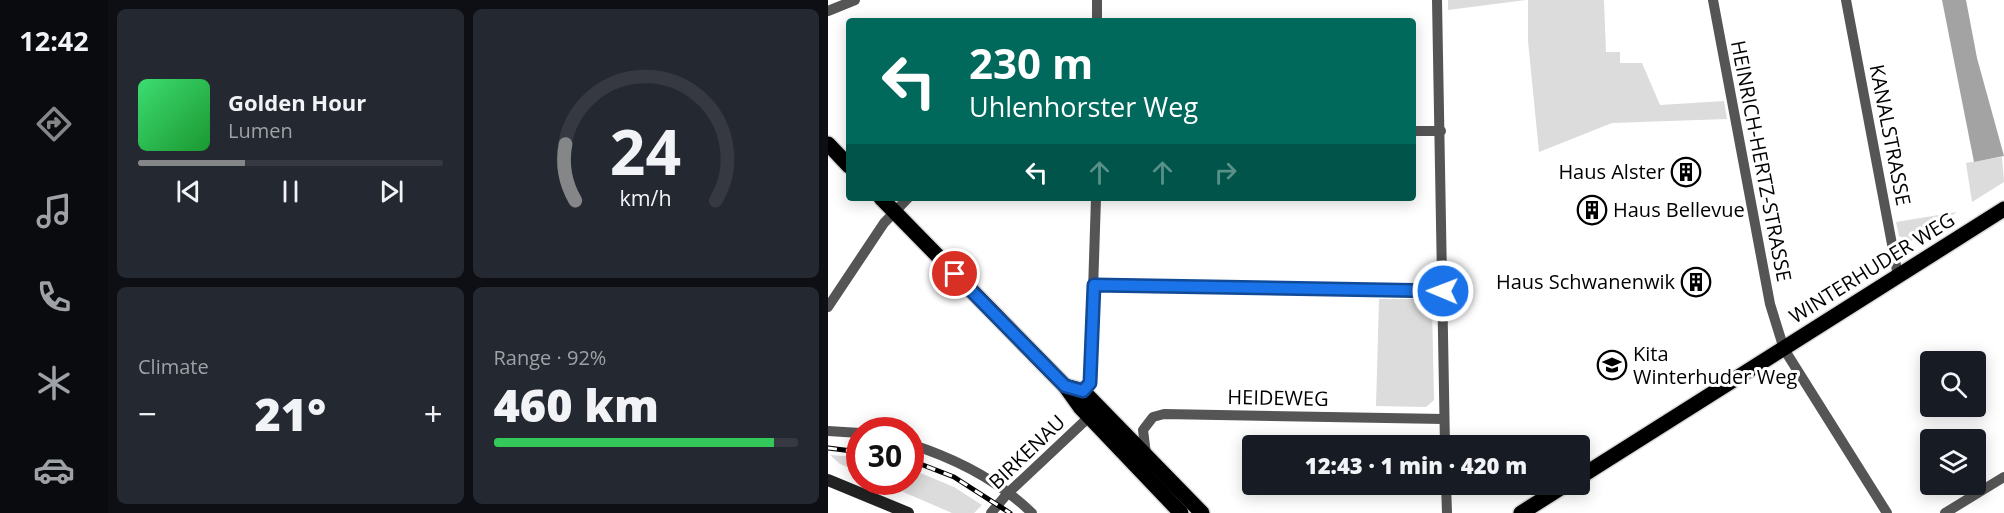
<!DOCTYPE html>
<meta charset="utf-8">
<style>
:root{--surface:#171b24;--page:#242831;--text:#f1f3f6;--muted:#9ea1a6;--line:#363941;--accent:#858687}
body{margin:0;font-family:"Open Sans",sans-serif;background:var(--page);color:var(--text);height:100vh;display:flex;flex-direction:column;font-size:22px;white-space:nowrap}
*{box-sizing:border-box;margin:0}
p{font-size:20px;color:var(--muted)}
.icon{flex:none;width:33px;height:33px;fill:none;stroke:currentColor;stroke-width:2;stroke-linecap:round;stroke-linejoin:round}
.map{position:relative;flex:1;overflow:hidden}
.panel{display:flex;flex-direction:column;gap:9px;padding:9px;background:#0d0f14;width:720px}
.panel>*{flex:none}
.hud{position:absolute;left:18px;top:18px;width:570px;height:183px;border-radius:6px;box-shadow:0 3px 15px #0003;background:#00695c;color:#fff;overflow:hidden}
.controls{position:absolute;left:1092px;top:351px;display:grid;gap:12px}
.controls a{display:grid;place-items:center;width:66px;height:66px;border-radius:6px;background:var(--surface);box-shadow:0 3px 15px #0003;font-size:30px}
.speed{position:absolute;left:18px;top:417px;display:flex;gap:12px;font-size:30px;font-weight:700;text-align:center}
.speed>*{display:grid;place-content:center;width:78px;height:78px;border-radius:50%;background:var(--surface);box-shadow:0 3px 15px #0003;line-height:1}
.speed .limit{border:9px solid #d22;background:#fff;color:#111}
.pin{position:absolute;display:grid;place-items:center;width:51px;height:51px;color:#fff;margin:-26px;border:3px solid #fff;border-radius:50%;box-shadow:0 2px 6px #0007}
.me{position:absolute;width:66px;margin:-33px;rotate:271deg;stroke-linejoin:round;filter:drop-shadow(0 0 4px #0008)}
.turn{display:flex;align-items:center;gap:21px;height:126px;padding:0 24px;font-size:27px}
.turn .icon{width:78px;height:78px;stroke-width:2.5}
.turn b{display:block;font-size:42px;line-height:51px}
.lanes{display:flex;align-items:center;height:57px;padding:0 24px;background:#0003;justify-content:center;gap:30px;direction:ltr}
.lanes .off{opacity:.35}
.big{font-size:45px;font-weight:800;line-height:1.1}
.panel .widget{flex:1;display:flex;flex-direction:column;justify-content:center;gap:9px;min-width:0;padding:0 21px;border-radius:9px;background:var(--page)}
.panel .dial{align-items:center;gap:0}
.dial svg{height:156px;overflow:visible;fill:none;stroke:var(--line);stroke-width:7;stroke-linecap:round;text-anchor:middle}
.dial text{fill:var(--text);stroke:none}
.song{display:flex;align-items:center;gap:18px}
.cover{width:72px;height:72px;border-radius:9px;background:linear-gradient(135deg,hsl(140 70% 55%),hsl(130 70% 35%))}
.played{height:6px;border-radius:3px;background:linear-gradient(90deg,var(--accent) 35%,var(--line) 35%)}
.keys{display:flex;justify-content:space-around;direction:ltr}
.heat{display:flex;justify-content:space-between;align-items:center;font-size:33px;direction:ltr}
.charge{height:9px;border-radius:4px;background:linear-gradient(90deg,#34c759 92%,var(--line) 0)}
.panel .tiles{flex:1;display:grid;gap:9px;grid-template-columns:repeat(2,1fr)}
.trip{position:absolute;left:414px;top:435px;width:348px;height:60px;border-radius:6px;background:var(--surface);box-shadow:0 3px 15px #0003;font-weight:800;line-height:60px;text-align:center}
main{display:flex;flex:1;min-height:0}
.tab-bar{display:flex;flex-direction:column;width:108px;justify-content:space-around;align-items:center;background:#090b0e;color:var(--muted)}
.tab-bar .icon{width:42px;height:42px}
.tab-bar .current{color:var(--accent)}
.tab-bar b{font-size:27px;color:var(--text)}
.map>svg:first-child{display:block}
.green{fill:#dcdcdc}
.water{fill:#a3a3a3}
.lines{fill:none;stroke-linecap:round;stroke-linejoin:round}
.primary-casing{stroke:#dbdbdb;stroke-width:18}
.minor{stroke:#555;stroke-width:10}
.secondary{stroke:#222;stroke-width:12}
.primary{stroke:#000;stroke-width:15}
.rail-casing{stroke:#000;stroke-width:5}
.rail{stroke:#fff;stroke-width:3;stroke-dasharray:9;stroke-linecap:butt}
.route-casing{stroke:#114b97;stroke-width:15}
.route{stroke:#1a73e8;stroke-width:10}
.labels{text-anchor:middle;stroke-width:6;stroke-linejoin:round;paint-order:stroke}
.street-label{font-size:20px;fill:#000;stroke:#fff}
.poi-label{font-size:20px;fill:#000;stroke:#fff;text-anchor:end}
</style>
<main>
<nav class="tab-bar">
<b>12:42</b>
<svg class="icon current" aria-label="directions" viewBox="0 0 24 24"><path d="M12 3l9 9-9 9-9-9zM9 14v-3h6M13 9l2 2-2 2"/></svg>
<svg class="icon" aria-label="music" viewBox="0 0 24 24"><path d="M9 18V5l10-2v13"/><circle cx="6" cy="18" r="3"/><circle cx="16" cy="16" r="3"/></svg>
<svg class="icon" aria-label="phone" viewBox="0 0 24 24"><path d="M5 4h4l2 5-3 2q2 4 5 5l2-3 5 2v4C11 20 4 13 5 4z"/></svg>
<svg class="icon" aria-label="climate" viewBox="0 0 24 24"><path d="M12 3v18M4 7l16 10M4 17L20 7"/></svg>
<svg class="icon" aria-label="car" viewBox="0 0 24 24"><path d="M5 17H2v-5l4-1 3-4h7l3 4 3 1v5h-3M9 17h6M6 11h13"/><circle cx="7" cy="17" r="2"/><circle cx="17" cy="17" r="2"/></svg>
</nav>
<section class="panel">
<div class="tiles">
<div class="widget">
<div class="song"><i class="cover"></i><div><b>Golden Hour</b><p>Lumen</p></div></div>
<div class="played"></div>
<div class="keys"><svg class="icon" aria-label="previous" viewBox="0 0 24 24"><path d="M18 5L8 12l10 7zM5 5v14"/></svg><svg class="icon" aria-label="pause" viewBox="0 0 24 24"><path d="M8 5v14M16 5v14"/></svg><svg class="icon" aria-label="next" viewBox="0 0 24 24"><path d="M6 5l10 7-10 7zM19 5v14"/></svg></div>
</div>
<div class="widget dial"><svg viewBox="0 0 100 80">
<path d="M14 69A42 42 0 1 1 86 69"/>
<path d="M14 69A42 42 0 0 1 9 40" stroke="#858687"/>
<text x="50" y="56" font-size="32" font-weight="700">24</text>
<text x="50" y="72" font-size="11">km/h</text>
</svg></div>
<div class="widget"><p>Climate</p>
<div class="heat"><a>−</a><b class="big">21°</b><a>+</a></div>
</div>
<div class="widget"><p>Range · 92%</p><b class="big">460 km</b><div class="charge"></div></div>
</div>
</section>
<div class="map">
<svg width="1176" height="513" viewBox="0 0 1176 513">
<rect width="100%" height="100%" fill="#fff"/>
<g class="green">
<path d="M620,0h78l-78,10z"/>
<path d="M700,0h76l2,52h14v11h22l18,42 64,-4 3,18 -115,4 -73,29 -11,-111z"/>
<path d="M1174,157l2,25 -32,20 -6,-39z"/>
<path d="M1129,212l-46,29 -12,-5 -3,-14z"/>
<path d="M551,299h49l4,5 2,96 -8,7 -50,-1z"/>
<path d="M2,455l29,2v15l-19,-8z"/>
<path d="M83,469l43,18 28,18 -8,8h-22l-72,-31h30z"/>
</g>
<path class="water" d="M1114,0h24l11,58 27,98 -30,6z"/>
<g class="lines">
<g class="primary-casing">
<g id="primary">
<path d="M0,144l21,22"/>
<path d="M53,198l184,188 15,21 101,106"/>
<path d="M237,386l18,5 119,122"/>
<path d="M752,477l424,-268"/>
<path d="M693,513l46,-29"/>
</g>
</g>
<g class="minor">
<path d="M609,0l8,446"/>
<path d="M885,0l57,304 14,45 103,164"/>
<path d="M1018,0l52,276"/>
<path d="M0,11l27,-11"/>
<path d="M269,21v-21"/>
<path d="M585,131h28"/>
<path d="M266,285l349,6"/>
<path d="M0,307l56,-84 24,-25"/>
<path d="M255,391l7,-8 6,-185"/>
<path d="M0,431l32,2"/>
<path d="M82,444c44,14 89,37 122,69"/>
<path d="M318,454l-3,-24 10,-13 11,-3 280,5"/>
<path d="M618,484l1,29"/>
<path d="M163,513l16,-19 82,-77"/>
<path d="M1117,513l59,-36"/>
</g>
<path class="secondary" d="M0,480l80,33"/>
<use href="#primary" class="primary"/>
<g class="rail-casing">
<g id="rail">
<path d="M0,448l32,4"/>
<path d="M82,460l44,17 56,36"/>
</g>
</g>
<use href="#rail" class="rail"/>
</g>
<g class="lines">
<g class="route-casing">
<path id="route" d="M127,274l110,112 18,5 7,-8 4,-98 349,6"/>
</g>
<use href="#route" class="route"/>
</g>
<defs>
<g id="building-ring" transform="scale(1.5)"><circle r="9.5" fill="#fff" stroke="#000" stroke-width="1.5"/><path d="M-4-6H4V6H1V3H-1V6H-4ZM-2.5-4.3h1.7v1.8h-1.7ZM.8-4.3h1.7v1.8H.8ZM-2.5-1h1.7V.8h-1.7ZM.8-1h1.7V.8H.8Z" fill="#000"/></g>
<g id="school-ring" transform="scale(1.5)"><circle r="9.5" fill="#fff" stroke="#000" stroke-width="1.5"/><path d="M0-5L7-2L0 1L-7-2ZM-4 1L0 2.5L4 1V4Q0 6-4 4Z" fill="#000"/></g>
</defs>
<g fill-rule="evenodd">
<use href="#building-ring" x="858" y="172"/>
<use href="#building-ring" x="764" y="210"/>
<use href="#building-ring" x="868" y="282"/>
<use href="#school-ring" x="784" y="365"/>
</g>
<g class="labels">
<g class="street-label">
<text transform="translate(1062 135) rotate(79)" y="7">KANALSTRASSE</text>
<text transform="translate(933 161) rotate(79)" y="7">HEINRICH-HERTZ-STRASSE</text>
<text transform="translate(1044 268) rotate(-32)" y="7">WINTERHUDER WEG</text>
<text transform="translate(450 398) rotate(1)" y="7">HEIDEWEG</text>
<text transform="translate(199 452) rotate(-44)" y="7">BIRKENAU</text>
</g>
<g class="poi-label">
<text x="837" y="179">Haus Alster</text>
<text x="785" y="217" text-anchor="start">Haus Bellevue</text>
<text x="847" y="289">Haus Schwanenwik</text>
<text x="805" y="361" text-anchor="start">Kita<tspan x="805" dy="23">Winterhuder Weg</tspan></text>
</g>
</g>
</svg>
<div class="controls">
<a><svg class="icon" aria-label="search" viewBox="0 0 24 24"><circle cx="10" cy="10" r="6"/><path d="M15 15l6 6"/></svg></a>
<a><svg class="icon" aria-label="layers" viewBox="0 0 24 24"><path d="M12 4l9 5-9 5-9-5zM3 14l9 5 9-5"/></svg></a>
</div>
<div class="speed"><div class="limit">30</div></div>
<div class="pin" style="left:127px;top:274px;background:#d93025"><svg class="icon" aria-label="arrive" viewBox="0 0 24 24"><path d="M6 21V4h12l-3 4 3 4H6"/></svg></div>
<svg class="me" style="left:615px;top:291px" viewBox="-20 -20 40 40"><circle r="17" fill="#1a73e8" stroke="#fff" stroke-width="3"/><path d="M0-11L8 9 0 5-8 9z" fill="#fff"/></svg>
<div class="trip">12:43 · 1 min · 420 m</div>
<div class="hud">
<div class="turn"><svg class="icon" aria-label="left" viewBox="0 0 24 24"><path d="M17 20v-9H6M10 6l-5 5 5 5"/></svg><div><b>230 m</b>Uhlenhorster Weg</div></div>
<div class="lanes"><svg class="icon" aria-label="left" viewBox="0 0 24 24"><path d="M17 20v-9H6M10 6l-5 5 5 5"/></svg><svg class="icon off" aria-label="ahead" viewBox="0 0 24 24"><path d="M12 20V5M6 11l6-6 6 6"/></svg><svg class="icon off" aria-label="ahead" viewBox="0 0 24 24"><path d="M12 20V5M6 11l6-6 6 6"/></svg><svg class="icon off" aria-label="right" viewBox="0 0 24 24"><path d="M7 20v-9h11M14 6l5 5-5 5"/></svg></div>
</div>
</div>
</main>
